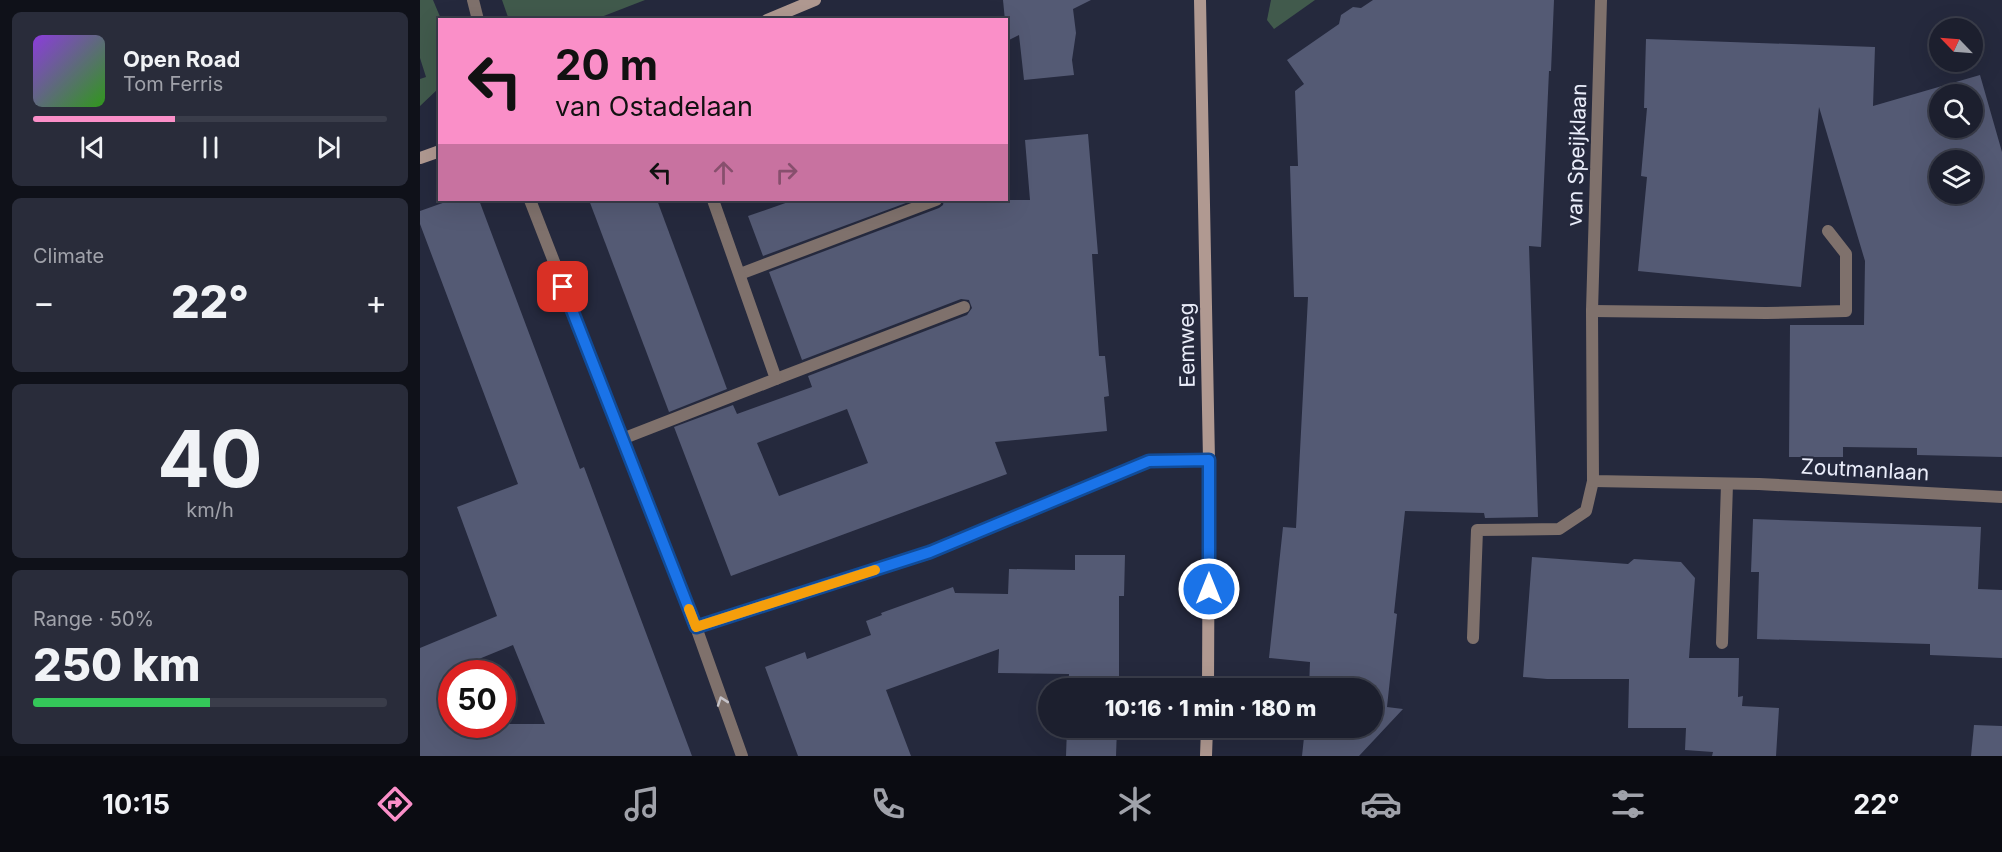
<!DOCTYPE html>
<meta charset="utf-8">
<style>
:root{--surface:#1c1f2e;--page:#292c3a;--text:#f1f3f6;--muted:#a0a2aa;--line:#3a3d4a;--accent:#fa8fc8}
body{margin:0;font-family:Inter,sans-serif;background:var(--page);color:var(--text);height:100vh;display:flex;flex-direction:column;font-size:22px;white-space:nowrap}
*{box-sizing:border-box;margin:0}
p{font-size:20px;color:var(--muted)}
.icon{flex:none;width:33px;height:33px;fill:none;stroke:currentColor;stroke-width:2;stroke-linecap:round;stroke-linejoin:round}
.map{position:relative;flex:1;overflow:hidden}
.panel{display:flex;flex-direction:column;gap:12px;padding:12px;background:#0f1119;width:420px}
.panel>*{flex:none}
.hud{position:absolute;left:18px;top:18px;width:570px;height:183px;border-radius:0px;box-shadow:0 6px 24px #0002,0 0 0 2px var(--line);background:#fa8fc8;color:#111;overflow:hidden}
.needle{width:39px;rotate:295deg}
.buttons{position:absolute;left:1509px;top:18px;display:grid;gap:12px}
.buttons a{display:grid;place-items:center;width:54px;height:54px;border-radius:50%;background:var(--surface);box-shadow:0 6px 24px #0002,0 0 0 2px var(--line);font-size:30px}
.speed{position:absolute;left:18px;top:660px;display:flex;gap:12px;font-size:30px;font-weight:700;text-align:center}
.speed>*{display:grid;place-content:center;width:78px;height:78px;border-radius:50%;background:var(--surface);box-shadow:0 6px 24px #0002,0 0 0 2px var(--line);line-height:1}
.speed .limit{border:9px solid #d22;background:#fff;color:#111}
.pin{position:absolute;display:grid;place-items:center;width:51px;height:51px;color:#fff;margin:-26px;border-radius:12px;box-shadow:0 3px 9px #0006}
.me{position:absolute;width:66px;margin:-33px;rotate:0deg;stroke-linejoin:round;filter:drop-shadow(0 0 4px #0008)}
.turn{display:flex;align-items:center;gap:21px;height:126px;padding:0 18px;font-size:27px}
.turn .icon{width:78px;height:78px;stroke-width:2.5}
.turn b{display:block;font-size:42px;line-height:51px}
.lanes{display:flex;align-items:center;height:57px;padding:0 18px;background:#0003;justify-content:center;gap:30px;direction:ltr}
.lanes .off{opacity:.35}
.big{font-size:45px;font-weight:800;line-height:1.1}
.panel .card{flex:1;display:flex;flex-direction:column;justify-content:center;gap:9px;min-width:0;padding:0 21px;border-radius:9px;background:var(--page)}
.panel .dial{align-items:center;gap:0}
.dial b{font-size:78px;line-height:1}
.song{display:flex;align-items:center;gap:18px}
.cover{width:72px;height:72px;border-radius:9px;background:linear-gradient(135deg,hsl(270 70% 55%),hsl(110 70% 35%))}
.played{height:6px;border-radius:3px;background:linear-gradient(90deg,var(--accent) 40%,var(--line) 40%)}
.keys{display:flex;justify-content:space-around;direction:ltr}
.heat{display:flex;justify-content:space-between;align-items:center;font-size:33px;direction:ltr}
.charge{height:9px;border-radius:4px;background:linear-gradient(90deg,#34c759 50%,var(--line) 0)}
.trip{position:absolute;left:618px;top:678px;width:345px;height:60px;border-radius:30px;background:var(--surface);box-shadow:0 6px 24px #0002,0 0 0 2px var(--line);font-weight:800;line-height:60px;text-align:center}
.dock{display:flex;height:96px;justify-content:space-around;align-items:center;background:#0b0c12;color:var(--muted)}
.dock .icon{width:42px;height:42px}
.dock .on{color:var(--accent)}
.dock b{font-size:27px;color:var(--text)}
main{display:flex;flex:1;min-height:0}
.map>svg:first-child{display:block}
.green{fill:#415a4c}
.building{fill:#545a74;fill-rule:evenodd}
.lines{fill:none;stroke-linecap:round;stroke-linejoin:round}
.lane{stroke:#7f716c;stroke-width:12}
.street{stroke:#7f716c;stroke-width:12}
.secondary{stroke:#b09991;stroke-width:12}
.oneway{stroke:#c5c2c8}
.route-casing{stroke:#114b97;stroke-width:15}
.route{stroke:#1a73e8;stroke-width:10}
.slow{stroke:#f59e0b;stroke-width:10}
.labels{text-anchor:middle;stroke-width:4.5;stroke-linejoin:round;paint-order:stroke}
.street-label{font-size:21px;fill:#eaedfa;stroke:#25293d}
</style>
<main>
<section class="panel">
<div class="card">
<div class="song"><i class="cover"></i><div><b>Open Road</b><p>Tom Ferris</p></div></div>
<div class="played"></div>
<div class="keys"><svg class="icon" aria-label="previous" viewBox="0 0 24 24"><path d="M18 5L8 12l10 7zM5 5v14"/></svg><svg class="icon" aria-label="pause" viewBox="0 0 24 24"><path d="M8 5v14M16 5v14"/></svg><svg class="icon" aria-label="next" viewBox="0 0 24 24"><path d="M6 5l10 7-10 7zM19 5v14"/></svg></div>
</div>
<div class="card"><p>Climate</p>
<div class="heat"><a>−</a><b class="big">22°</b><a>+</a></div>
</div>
<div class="card dial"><b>40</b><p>km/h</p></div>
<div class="card"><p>Range · 50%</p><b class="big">250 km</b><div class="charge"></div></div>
</section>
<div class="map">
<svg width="1582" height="756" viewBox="0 0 1582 756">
<rect width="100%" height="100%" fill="#25293d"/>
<g class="green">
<path d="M0,0h13l8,19 -1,1 -1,68 -19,18v-27l6,-2 -6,-19z"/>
<path d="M82,0h143l-49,19 -87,1z"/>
<path d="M851,0h44l-41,29 -7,-9z"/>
</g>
<g class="building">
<path d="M583,0h88l-18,9 3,24 -4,27 2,15 -50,5 -5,-45 -12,6z"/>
<path d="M953,0h181l-3,71h-2l-8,176 -12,-1 9,271 -53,1 -1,-5 -79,-2 -11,102 3,1 -10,93 16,2 -44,47h-57l3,-28h67v-40h-63l1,-26 -41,-4 14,-131 13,1 12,-231h-14l-4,-131h8l-3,-75 9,-7 -17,-24 52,-36 2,-9 12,-8 8,1z"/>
<path d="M1226,39l229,8 -2,59 107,-31 22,77v305l-85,-2v-7l-74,-1v10h-54l1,-132h74l1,-64 -46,-154 -18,180 -163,-16 9,-94 -6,-1 6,-68h-3zM1520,94h32v34h-32zM1520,160h32v34h-32z"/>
<path d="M668,134l10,120h-6l7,102h6l4,40 -5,1 3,34 -112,11 12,32 -276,102 -57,-149 59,-22 4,9 75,-27 -4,-11 159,-61 5,-7 -3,-8 -8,-1 -159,61 -33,-88 170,-64 4,-3 1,-5h86l-5,-60zM427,409l21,54 -89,33 -22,-53z"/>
<path d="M31,200h28l101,269 4,-2 108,289h-272v-108l77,-32 -40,-109 61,-23 -98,-260v-13zM93,645l32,79h-93v-54z"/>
<path d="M169,200h68l70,189 -58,23z"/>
<path d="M374,200h120l-151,56 -15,-40z"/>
<path d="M1333,519l228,8 -3,62 24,1v68l-72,-3v-11l-173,-5 2,-67h-8z"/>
<path d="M655,555h50l-1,41h-5v92h-51l1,-14 -71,-1 1,-24 -113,41 25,66h-113l-33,-89 40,-15 2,7 64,-24 -5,-14 16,-6 -1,-2 72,-26 2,6 53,1 1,-25 66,1z"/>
<path d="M1112,557l96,7 6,-5 47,3 14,16 -6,80h50l-1,39 5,-1 -1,10 37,2 -3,48h-64l1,-4 -28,-2 1,-22h-58l1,-49h-82l-24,-2z"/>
<path d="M1554,725l28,1v30h-31z"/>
<path d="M647,728h50l-1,28h-50z"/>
</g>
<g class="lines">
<g class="lane">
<path d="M320,274l196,-74"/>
<path d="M1346,313l80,-2v-57l-18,-23"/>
<path d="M356,379l188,-72"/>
<path d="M202,439l154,-60 -63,-179"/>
<path d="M1053,638l4,-108 82,-1 27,-18 7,-30"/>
<path d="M1302,643l5,-159"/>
</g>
<g class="street">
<path d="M53,0l5,20"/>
<path d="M1181,0l-9,311 1,170 166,3 243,13"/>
<path d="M110,200l166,427 46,129"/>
<path d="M1172,311l174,2"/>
<path d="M276,627l234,-74 219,-92 60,-1"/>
</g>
<g class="secondary">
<path d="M780,0l9,460 -1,228"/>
<path d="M347,20l48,-20"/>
<path d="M0,158l20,-7"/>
<path d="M786,756l1,-28"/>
</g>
</g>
<defs><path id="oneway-chevron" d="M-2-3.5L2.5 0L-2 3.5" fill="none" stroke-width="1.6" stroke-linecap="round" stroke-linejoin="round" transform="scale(1.5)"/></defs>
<use class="oneway" href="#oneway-chevron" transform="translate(302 701) rotate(-109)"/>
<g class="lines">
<g class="route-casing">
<path id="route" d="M143,287l133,340 234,-75 219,-91 60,-1v129"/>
</g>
<use href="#route" class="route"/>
<path class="slow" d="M269,609l7,18 179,-57"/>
</g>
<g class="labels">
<g class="street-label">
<text transform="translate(1157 155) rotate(-88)" y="7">van Speijklaan</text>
<text transform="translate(767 345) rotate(-91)" y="7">Eemweg</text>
<text transform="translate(1445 470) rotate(3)" y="7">Zoutmanlaan</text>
</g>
</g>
</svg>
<div class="buttons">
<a><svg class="needle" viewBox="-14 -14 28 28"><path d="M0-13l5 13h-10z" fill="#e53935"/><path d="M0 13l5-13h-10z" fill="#a0a2aa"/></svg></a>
<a><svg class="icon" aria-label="search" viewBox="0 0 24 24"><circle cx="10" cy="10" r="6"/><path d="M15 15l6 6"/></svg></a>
<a><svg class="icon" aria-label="layers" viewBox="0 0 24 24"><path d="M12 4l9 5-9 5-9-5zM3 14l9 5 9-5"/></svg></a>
</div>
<div class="speed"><div class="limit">50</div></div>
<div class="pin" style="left:143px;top:287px;background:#d93025"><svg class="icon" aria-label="arrive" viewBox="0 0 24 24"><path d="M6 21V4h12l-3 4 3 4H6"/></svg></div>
<svg class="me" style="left:789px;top:589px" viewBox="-20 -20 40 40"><circle r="17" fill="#1a73e8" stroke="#fff" stroke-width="3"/><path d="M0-11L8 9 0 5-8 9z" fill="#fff"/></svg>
<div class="trip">10:16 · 1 min · 180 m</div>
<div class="hud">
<div class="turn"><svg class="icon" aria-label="left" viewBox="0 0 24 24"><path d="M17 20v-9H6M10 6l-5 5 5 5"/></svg><div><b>20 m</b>van Ostadelaan</div></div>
<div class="lanes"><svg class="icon" aria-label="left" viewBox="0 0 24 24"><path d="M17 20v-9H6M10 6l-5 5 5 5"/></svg><svg class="icon off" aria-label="ahead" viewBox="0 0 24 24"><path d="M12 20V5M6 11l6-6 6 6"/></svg><svg class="icon off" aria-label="right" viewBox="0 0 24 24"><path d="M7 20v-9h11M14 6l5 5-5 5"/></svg></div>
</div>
</div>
</main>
<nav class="dock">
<b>10:15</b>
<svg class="icon on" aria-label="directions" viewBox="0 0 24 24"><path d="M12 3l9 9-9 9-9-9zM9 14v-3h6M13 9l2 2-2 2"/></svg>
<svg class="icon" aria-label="music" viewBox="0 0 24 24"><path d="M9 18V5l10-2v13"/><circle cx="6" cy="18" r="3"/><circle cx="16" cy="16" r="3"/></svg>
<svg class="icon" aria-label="phone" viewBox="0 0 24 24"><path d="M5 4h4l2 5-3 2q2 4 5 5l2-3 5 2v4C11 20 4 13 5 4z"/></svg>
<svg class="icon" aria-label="climate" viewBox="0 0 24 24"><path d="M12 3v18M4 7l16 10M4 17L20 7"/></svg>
<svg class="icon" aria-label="car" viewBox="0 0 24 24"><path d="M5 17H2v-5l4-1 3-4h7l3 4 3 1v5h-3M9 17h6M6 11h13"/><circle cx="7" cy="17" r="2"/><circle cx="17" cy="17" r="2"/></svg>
<svg class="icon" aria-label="filters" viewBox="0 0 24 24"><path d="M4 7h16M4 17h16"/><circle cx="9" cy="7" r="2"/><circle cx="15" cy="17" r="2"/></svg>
<b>22°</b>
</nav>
